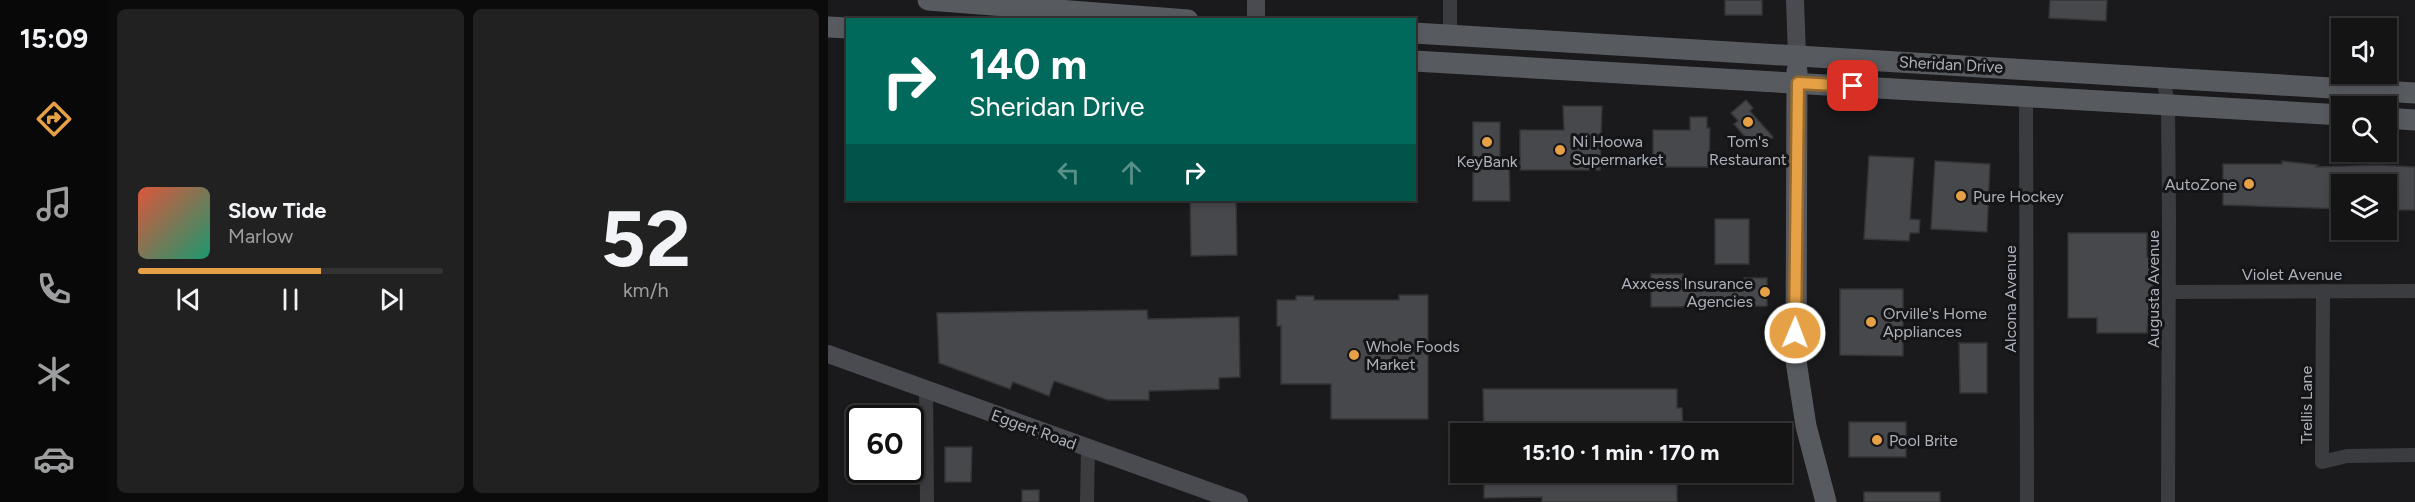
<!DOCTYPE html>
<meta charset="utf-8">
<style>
:root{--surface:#141415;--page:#212122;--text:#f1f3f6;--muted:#9d9ea0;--line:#333334;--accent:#e6a147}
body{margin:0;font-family:Figtree,sans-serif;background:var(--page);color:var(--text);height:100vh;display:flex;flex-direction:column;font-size:22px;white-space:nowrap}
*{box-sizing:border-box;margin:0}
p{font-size:20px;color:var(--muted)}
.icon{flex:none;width:33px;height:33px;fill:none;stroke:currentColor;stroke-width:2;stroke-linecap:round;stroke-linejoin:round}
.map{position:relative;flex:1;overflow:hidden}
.panel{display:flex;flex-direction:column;gap:9px;padding:9px;background:#0b0b0c;width:720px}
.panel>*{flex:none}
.banner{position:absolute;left:18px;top:18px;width:570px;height:183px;border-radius:0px;box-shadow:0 3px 9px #0003,0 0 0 2px var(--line);background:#00695c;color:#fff;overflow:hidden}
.buttons{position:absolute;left:1503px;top:18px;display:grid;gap:12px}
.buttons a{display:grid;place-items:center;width:66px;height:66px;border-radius:0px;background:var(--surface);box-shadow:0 3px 9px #0003,0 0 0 2px var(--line);font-size:30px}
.speed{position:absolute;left:18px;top:405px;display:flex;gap:12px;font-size:30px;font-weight:700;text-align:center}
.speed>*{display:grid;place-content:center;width:78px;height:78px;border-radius:50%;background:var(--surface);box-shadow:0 3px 9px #0003,0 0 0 2px var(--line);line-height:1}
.speed .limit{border:3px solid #111;border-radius:9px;background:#fff;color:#111}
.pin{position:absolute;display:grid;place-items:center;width:51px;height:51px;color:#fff;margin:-26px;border-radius:12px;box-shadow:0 3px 9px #0006}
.me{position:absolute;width:66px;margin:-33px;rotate:1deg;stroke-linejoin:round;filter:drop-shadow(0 0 4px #0008)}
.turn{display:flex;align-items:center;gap:21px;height:126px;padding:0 24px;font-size:27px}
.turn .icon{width:78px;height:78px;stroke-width:2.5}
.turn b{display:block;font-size:42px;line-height:51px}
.lanes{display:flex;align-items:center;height:57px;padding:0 24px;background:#0003;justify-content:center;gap:30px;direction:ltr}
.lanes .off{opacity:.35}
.panel .card{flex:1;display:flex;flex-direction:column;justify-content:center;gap:9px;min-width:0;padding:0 21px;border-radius:9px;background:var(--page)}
.panel .dial{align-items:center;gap:0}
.dial b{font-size:78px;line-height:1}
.song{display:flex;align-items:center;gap:18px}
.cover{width:72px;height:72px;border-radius:9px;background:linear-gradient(135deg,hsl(10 70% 55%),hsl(160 70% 35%))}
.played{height:6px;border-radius:3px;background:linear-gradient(90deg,var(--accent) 60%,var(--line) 60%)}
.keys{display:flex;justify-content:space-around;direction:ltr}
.panel .tiles{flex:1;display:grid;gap:9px;grid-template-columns:repeat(2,1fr)}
.trip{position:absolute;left:622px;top:423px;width:342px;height:60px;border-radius:0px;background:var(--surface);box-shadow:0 3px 9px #0003,0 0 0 2px var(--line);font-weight:700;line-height:60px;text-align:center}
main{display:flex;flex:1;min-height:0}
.tabs{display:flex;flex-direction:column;width:108px;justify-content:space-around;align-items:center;background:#080808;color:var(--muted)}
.tabs .icon{width:42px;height:42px}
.tabs .active{color:var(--accent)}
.tabs b{font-size:27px;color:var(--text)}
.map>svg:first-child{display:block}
.building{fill:#47484b;stroke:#343437;stroke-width:1.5}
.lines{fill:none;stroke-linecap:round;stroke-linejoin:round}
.street{stroke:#3b3c40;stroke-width:14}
.secondary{stroke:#494b50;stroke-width:18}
.primary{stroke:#575a5f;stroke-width:21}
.route-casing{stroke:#96692e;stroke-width:15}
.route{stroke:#e6a147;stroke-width:10}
.poi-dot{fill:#e6a147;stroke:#151517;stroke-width:2}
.labels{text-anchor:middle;stroke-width:6;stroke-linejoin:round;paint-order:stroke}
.street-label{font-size:16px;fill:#adb2ba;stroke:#151517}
.poi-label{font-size:16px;fill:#adb2ba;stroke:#151517;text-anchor:start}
</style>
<main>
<nav class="tabs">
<b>15:09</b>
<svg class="icon active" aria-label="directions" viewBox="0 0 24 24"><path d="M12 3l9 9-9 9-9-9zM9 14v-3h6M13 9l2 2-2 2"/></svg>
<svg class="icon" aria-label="music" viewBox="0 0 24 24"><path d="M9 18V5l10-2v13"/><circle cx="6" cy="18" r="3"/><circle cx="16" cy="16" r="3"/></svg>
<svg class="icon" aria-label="phone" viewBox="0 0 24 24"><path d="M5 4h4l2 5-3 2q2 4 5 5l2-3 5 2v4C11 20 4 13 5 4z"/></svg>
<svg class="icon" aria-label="climate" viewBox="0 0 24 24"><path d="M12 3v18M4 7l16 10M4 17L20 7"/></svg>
<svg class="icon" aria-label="car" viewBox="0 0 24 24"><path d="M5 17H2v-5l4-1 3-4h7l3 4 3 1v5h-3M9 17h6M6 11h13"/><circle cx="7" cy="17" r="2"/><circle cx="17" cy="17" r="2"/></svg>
</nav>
<section class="panel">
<div class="tiles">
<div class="card">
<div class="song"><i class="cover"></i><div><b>Slow Tide</b><p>Marlow</p></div></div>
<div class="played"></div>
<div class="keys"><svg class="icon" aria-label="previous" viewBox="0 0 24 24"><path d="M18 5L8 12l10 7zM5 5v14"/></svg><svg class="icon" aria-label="pause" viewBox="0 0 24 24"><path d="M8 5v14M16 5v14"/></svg><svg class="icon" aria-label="next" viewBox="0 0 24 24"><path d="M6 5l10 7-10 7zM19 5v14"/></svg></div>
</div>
<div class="card dial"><b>52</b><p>km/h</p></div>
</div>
</section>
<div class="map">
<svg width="1587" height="502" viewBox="0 0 1587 502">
<rect width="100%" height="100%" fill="#1a1a1c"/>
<g class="building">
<rect x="897" y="0" width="37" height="15"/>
<path d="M1222,0h57l-1,21 -57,-3z"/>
<path d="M918,100l7,8 -3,3 23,26 -11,9 -4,-4 -5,4 -19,-22 4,-3 -7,-8z"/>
<path d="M735,106h39l-2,64h-80v-40h44z"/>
<path d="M862,117h17v11h3l-1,39h-56v-37h37z"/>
<path d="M645,122h27v40h9l1,39h-37z"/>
<path d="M1041,156l45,2 -4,61 10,1 -1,13h-9l-1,8 -45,-2z"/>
<path d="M1107,161l55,3 -3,68 -56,-3z"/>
<path d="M1454,161l36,4 -2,2 63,-2 36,2v43h-29v-26h-44v25l-119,-4v-41h59z"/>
<path d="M362,200h46l1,55 -46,1z"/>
<rect x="887" y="219" width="34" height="45"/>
<path d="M1240,233h79v24l6,1v58h-5l-1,17h-50v-15h-29z"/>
<path d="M823,274h32v15h62l-1,-11h23v28l-116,1z"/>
<path d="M1012,289h63v67l-63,-1z"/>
<path d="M571,295h29v124h-97v-35h-50v-58h-4v-26h19v-4h18v4h85z"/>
<path d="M319,310l1,9 91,-2 1,60 -21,1v11l-70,2v9h-41l-54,-19 -5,15 -36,-14 -3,7 -71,-26 -2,-50z"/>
<path d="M1131,343h28v50h-27z"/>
<path d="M655,389h194v19h5l1,26h-199z"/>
<rect x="1021" y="422" width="57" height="35"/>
<path d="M117,447h27l-1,35h-26z"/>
<path d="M656,472h193v30h-135v-5l-58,1z"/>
<rect x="194" y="490" width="17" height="12"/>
<rect x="1036" y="492" width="76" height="10"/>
</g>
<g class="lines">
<g class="street">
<path d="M622,0v35"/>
<path d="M1335,77l5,27 1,115 -1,283"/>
<path d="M1198,96l1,406"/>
<path d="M1495,291l-1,171 25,-6 68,-1"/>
<path d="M1341,292l246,-1"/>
<path d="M98,390l1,112"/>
<path d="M259,502l1,-54"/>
</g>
<g class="secondary">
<path d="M967,0l2,55"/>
<path d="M428,20v-20"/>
<path d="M0,354l411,148"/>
</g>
<g class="primary">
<path d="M100,0l260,20"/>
<path d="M0,27l20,1"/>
<path d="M586,33l1001,60"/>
<path d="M586,61l928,54"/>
<path d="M969,71l-1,290 10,65 20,76"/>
<path d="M1558,118l29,2"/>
</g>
</g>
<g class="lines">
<g class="route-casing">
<path id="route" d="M967,333l3,-250 55,3"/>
</g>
<use href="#route" class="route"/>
</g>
<g class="poi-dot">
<circle cx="920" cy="122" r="6"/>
<circle cx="659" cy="142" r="6"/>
<circle cx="732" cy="150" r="6"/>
<circle cx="1421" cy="184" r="6"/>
<circle cx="1133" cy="196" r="6"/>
<circle cx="937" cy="292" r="6"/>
<circle cx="1043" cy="322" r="6"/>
<circle cx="526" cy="355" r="6"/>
<circle cx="1049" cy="440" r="6"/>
</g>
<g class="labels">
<g class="street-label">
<text transform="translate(1123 64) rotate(3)" y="6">Sheridan Drive</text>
<text x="1464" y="280">Violet Avenue</text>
<text transform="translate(1325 289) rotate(-90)" y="6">Augusta Avenue</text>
<text transform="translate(1182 299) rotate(-90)" y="6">Alcona Avenue</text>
<text transform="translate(1478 405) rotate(-90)" y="6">Trellis Lane</text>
<text transform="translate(206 429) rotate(20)" y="6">Eggert Road</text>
</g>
<g class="poi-label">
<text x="744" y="147">Ni Hoowa<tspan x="744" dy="18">Supermarket</tspan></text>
<text x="920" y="147" text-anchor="middle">Tom's<tspan x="920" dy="18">Restaurant</tspan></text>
<text x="659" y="167" text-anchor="middle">KeyBank</text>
<text x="1409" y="190" text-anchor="end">AutoZone</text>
<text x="1145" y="202">Pure Hockey</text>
<text x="925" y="289" text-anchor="end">Axxcess Insurance<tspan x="925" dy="18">Agencies</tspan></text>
<text x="1055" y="319">Orville's Home<tspan x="1055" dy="18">Appliances</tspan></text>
<text x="538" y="352">Whole Foods<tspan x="538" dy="18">Market</tspan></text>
<text x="1061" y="446">Pool Brite</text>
</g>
</g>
</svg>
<div class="buttons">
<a><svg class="icon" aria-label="sound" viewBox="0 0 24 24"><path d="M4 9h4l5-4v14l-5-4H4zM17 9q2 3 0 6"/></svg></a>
<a><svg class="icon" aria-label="search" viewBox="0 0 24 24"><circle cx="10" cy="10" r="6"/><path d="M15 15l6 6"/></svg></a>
<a><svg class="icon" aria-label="layers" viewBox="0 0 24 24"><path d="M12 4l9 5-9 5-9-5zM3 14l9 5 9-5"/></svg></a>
</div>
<div class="speed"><div class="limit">60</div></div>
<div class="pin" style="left:1025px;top:86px;background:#d93025"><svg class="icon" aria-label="arrive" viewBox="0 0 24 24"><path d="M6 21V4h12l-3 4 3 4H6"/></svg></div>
<svg class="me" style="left:967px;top:333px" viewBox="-20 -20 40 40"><circle r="17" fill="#e6a147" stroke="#fff" stroke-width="3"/><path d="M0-11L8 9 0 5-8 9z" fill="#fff"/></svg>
<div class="trip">15:10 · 1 min · 170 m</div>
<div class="banner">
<div class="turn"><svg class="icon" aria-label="right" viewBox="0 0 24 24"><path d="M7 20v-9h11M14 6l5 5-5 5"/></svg><div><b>140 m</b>Sheridan Drive</div></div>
<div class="lanes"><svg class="icon off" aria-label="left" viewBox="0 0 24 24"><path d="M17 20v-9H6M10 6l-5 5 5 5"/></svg><svg class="icon off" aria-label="ahead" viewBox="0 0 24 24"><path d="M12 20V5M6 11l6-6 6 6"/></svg><svg class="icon" aria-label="right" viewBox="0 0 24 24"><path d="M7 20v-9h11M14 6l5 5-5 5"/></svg></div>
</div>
</div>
</main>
